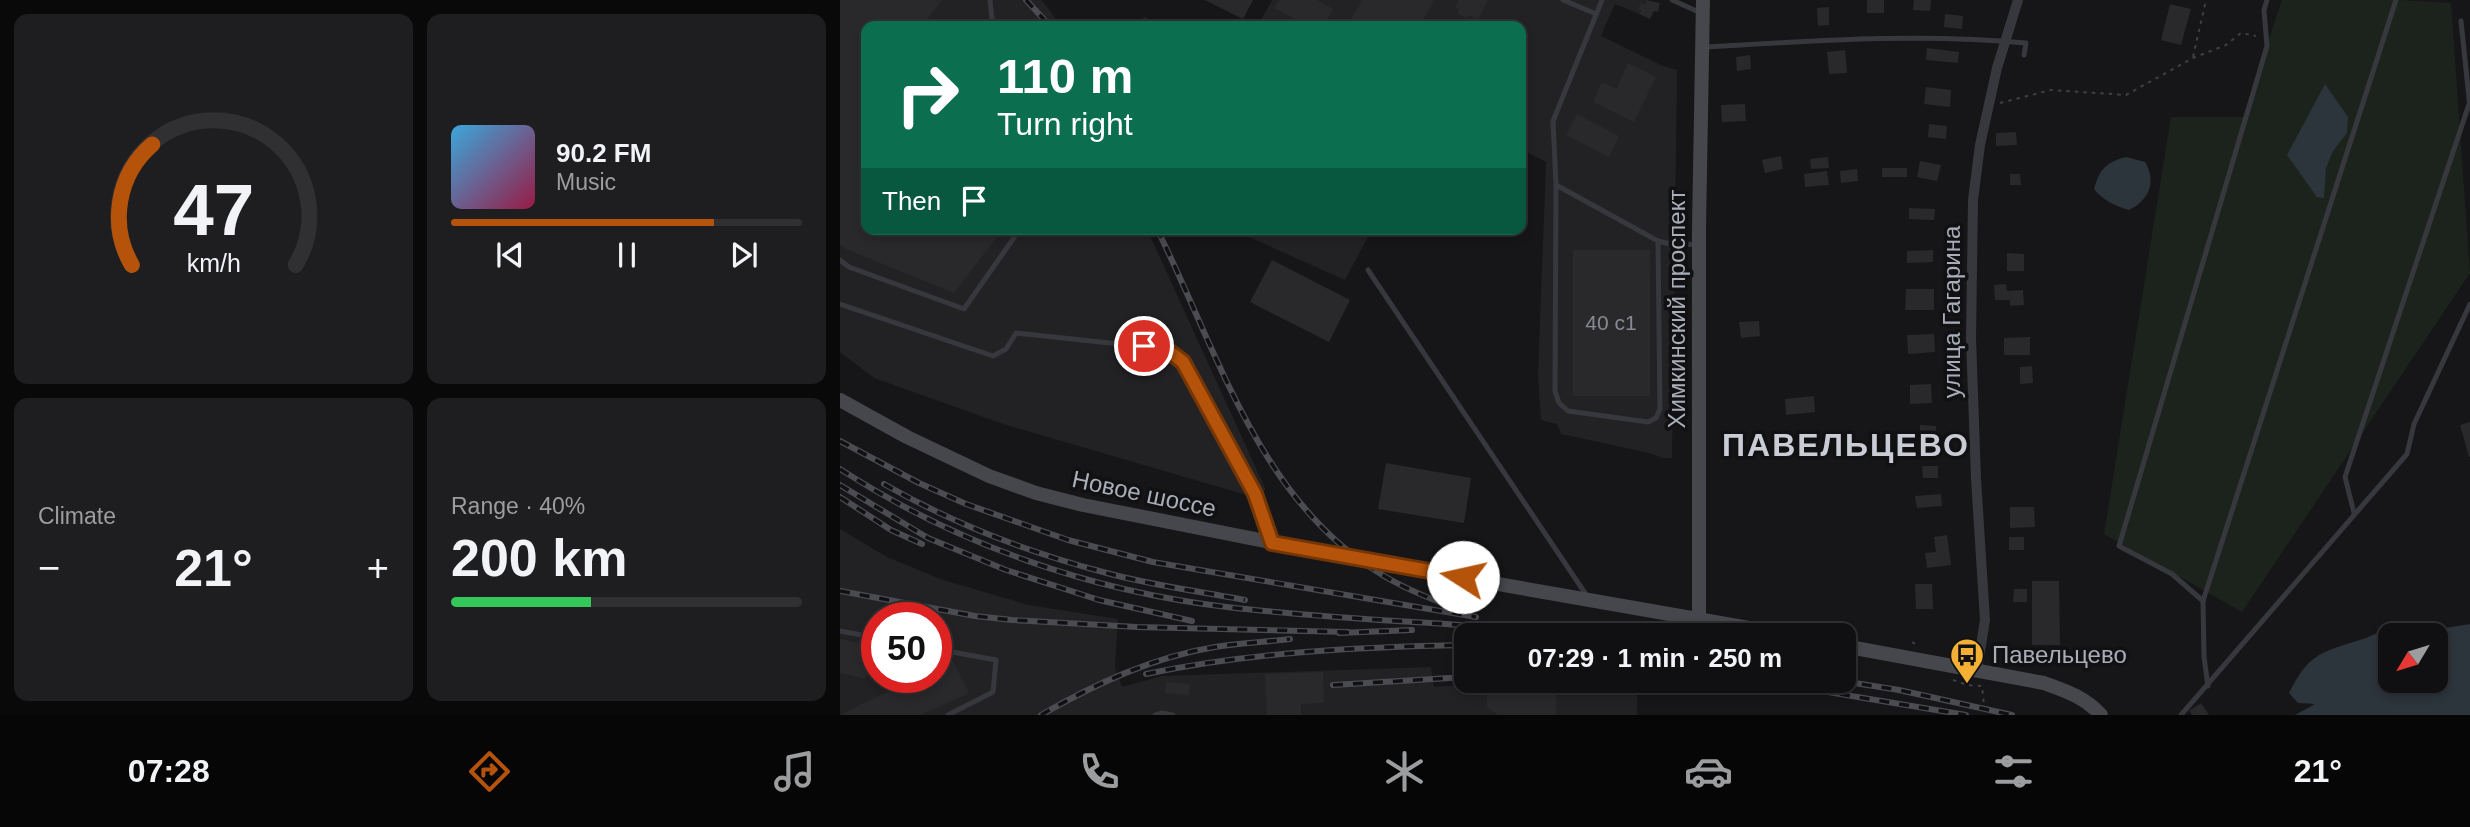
<!DOCTYPE html>
<meta charset="utf-8">
<style>
:root{--surface:#101012;--page:#1e1e20;--text:#f1f3f6;--muted:#9c9d9f;--line:#303032;--accent:#b45309}
body{margin:0;font-family:Helvetica,sans-serif;background:var(--page);color:var(--text);height:100vh;display:flex;flex-direction:column;font-size:26px;white-space:nowrap}
*{box-sizing:border-box;margin:0}
p{font-size:23px;color:var(--muted)}
.icon{flex:none;width:38px;height:38px;fill:none;stroke:currentColor;stroke-width:2;stroke-linecap:round;stroke-linejoin:round}
.map{position:relative;flex:1;overflow:hidden}
.sheet{display:flex;flex-direction:column;gap:14px;padding:14px;background:#09090a;width:840px}
.sheet>*{flex:none}
.hud{position:absolute;left:21px;top:21px;width:665px;height:214px;border-radius:14px;box-shadow:0 4px 10px #0003,0 0 0 2px var(--line);background:#0b6e4f;color:#fff;overflow:hidden}
.needle{width:46px;rotate:232deg}
.buttons{position:absolute;left:1538px;top:623px;display:grid;gap:14px}
.buttons a{display:grid;place-items:center;width:70px;height:70px;border-radius:14px;background:var(--surface);box-shadow:0 4px 10px #0003,0 0 0 2px var(--line);font-size:35px}
.speed{position:absolute;left:21px;top:602px;display:flex;gap:14px;font-size:35px;font-weight:700;text-align:center}
.speed>*{display:grid;place-content:center;width:91px;height:91px;border-radius:50%;background:var(--surface);box-shadow:0 4px 10px #0003,0 0 0 2px var(--line);line-height:1}
.speed .limit{border:10px solid #d22;background:#fff;color:#111}
.pin{position:absolute;display:grid;place-items:center;width:60px;height:60px;color:#fff;margin:-30px;border:4px solid #fff;border-radius:50%;box-shadow:0 2px 7px #0007}
.me{position:absolute;width:77px;margin:-38px;rotate:280deg;stroke-linejoin:round;filter:drop-shadow(0 0 5px #0008)}
.turn{display:flex;align-items:center;gap:24px;height:147px;padding:0 21px;font-size:32px}
.turn .icon{width:91px;height:91px;stroke-width:2.5}
.turn b{display:block;font-size:49px;line-height:60px}
.then{display:flex;align-items:center;height:66px;padding:0 21px;background:#0003;gap:14px;font-size:26px}
.big{font-size:52px;font-weight:800;line-height:1.1}
.sheet .tile{flex:1;display:flex;flex-direction:column;justify-content:center;gap:10px;min-width:0;padding:0 24px;border-radius:14px;background:var(--page)}
.sheet .dial{align-items:center;gap:0}
.dial svg{height:182px;overflow:visible;fill:none;stroke:var(--line);stroke-width:7;stroke-linecap:round;text-anchor:middle}
.dial text{fill:var(--text);stroke:none}
.song{display:flex;align-items:center;gap:21px}
.cover{width:84px;height:84px;border-radius:10px;background:linear-gradient(135deg,hsl(200 70% 55%),hsl(340 70% 35%))}
.played{height:7px;border-radius:4px;background:linear-gradient(90deg,var(--accent) 75%,var(--line) 75%)}
.keys{display:flex;justify-content:space-around;direction:ltr}
.heat{display:flex;justify-content:space-between;align-items:center;font-size:38px;direction:ltr}
.charge{height:10px;border-radius:5px;background:linear-gradient(90deg,#34c759 40%,var(--line) 0)}
.sheet .tiles{flex:1;display:grid;gap:14px;grid-template-columns:repeat(2,1fr)}
.trip{position:absolute;left:614px;top:623px;width:402px;height:70px;border-radius:14px;background:var(--surface);box-shadow:0 4px 10px #0003,0 0 0 2px var(--line);font-weight:800;line-height:70px;text-align:center}
.tabs{display:flex;height:112px;justify-content:space-around;align-items:center;background:#060607;color:var(--muted)}
.tabs .icon{width:49px;height:49px}
.tabs .active{color:var(--accent)}
.tabs b{font-size:32px;color:var(--text)}
main{display:flex;flex:1;min-height:0}
.map>svg:first-child{display:block}
.built{fill:#222225;fill-rule:evenodd}
.green{fill:#1c231d}
.water{fill:#2c353c;fill-rule:evenodd}
.building{fill:#29292c}
.lines{fill:none;stroke-linecap:round;stroke-linejoin:round}
.path{stroke:#3d3f44;stroke-width:2;stroke-dasharray:3.5 5;stroke-linecap:butt}
.lane{stroke:#37383d;stroke-width:5}
.street{stroke:#37383d;stroke-width:10}
.secondary{stroke:#45474d;stroke-width:14}
.rail-casing{stroke:#4a4c52;stroke-width:6}
.rail{stroke:#111113;stroke-width:3.5;stroke-dasharray:10;stroke-linecap:butt}
.route-casing{stroke:#753606;stroke-width:18}
.route{stroke:#b45309;stroke-width:12}
.labels{text-anchor:middle;stroke-width:7;stroke-linejoin:round;paint-order:stroke}
.number-label{font-size:21px;fill:#888b94}
.street-label{font-size:24px;fill:#a8adb8;stroke:#111113}
.poi-label{font-size:24px;fill:#a8adb8;stroke:#111113;text-anchor:start}
.district-label{font-size:32px;font-weight:bold;letter-spacing:2px;fill:#c9ccd4;stroke:#111113}
</style>
<main>
<section class="sheet">
<div class="tiles">
<div class="tile dial"><svg viewBox="0 0 100 80">
<path d="M14 69A42 42 0 1 1 86 69"/>
<path d="M14 69A42 42 0 0 1 23 16" stroke="#b45309"/>
<text x="50" y="56" font-size="32" font-weight="700">47</text>
<text x="50" y="72" font-size="11">km/h</text>
</svg></div>
<div class="tile">
<div class="song"><i class="cover"></i><div><b>90.2 FM</b><p>Music</p></div></div>
<div class="played"></div>
<div class="keys"><svg class="icon" aria-label="previous" viewBox="0 0 24 24"><path d="M18 5L8 12l10 7zM5 5v14"/></svg><svg class="icon" aria-label="pause" viewBox="0 0 24 24"><path d="M8 5v14M16 5v14"/></svg><svg class="icon" aria-label="next" viewBox="0 0 24 24"><path d="M6 5l10 7-10 7zM19 5v14"/></svg></div>
</div>
<div class="tile"><p>Climate</p>
<div class="heat"><a>−</a><b class="big">21°</b><a>+</a></div>
</div>
<div class="tile"><p>Range · 40%</p><b class="big">200 km</b><div class="charge"></div></div>
</div>
</section>
<div class="map">
<svg width="1630" height="715" viewBox="0 0 1630 715">
<rect width="100%" height="100%" fill="#161618"/>
<g class="built">
<path d="M0,0h201l4,4 16,22h-195v203h281l119,261 -16,6 -250,-73 -126,-45 -34,-26z"/>
<path d="M432,0h374l-7,14 -24,-10 -14,32 62,30 14,4 -5,388h-10l-13,-5 -88,-19 -4,-10 -16,-4 -3,-45 8,-213 -25,-13v-123h-263z"/>
<path d="M391,229h141l-27,51z"/>
<path d="M0,529l47,28 56,23 86,25 89,14 -3,48 7,20 40,-11 269,-9 3,20 78,-6h126l-1,34h-797zM37,618h59v59h-59z"/>
</g>
<path class="green" d="M1442,0h119l50,3 19,270 -228,339 -138,-78 67,-417h72z"/>
<g class="water">
<path d="M1485,84l23,33 -1,16 -14,18 -7,17 -2,30 -7,-1 -30,-42z"/>
<path d="M1286,157l19,5c12,20 4,38 -16,48 -14,-4 -26,-10 -35,-21 5,-19 12,-27 32,-32z"/>
<path d="M1553,624l40,6 37,-6v91h-175l20,-11 -17,-1 -9,-10c20,-41 34,-41 74,-54 10,-3 21,-10 30,-15zM1550,635h46v46h-46z"/>
</g>
<g class="building">
<path d="M0,0h102l-20,26h-56v203h137l-49,64 -108,-44 -6,-4z"/>
<path d="M365,0h48l-10,19z"/>
<path d="M439,0h38l16,9 -9,17h-17l-33,-18z"/>
<path d="M522,0h72l-14,26h-73z"/>
<path d="M619,0h29l-10,20 -9,-5 -2,3 -10,-5 2,-4 -4,-2z"/>
<path d="M806,0l14,3 -2,9 -4,-1 -4,8 -11,-5 2,-4 -3,-1 3,-6 4,1z"/>
<rect x="1027" y="0" width="17" height="13"/>
<path d="M1074,0h17l-1,11 -17,-1z"/>
<path d="M1330,4l21,5 -10,36 -20,-5z"/>
<path d="M989,7v18l-11,1 -1,-18z"/>
<path d="M1105,14l18,2 -1,13 -18,-2z"/>
<path d="M304,17l20,9h-25z"/>
<path d="M1087,48l32,4 -1,11 -32,-3z"/>
<path d="M1005,50l2,23 -18,1 -2,-22z"/>
<path d="M910,55l1,14 -14,2 -1,-14z"/>
<path d="M788,63l28,14 -22,45 -41,-20 9,-20 14,7z"/>
<path d="M1086,87l25,3 -1,17 -26,-3z"/>
<path d="M905,104l1,17 -24,1 -1,-17z"/>
<path d="M737,114l42,22 -10,21 -43,-22z"/>
<path d="M1089,124l18,2 -1,13 -18,-2z"/>
<path d="M1176,132l1,13 -21,1v-13z"/>
<path d="M941,156l2,13 -18,4 -3,-13z"/>
<path d="M988,157l1,11 -18,1 -1,-10z"/>
<path d="M1080,161l21,4 -4,16 -20,-4z"/>
<rect x="1042" y="168" width="25" height="9"/>
<path d="M1017,169l1,12 -17,2 -1,-12z"/>
<path d="M987,171l2,14 -24,2 -1,-13z"/>
<path d="M1170,174h10l1,11h-11z"/>
<path d="M1069,208l26,1 -1,11 -25,-1z"/>
<rect x="733" y="250" width="77" height="146"/>
<path d="M1093,250v12l-26,1v-12z"/>
<path d="M1167,253l17,1v17h-17z"/>
<path d="M432,260l78,40 -21,42 -79,-40z"/>
<path d="M1166,284l1,7 16,-1 1,15 -14,1v-6h-15l-1,-15z"/>
<path d="M1066,289h28v21h-29z"/>
<path d="M919,321l1,15 -19,2 -2,-16z"/>
<path d="M1094,334l1,18 -27,2 -1,-19z"/>
<path d="M1190,337v18h-26v-17z"/>
<path d="M1192,366l1,17 -13,1v-17z"/>
<path d="M1091,384l1,19 -22,1v-19z"/>
<path d="M974,396l1,16 -29,3 -1,-16z"/>
<path d="M1630,422v35h-1l-9,-32z"/>
<path d="M1080,425l16,1v17h-16z"/>
<path d="M546,463l85,15 -7,45 -86,-14z"/>
<path d="M1082,466h16v12h-15z"/>
<path d="M1101,494l1,12 -25,2 -2,-12z"/>
<path d="M1170,507h24l1,20 -25,1z"/>
<path d="M1107,535l4,30 -24,3 -2,-15 11,-1 -2,-15z"/>
<rect x="1169" y="537" width="15" height="13"/>
<path d="M1192,581h27l1,64h-28z"/>
<path d="M1075,584h17l1,25h-17z"/>
<path d="M1174,589h13v13h-14z"/>
<path d="M0,639l33,7 -7,33 -26,-6z"/>
<path d="M113,661l16,32 -48,22h-81l78,-38h18v-8z"/>
<path d="M483,672l1,31 -23,1v11h-34l-2,-41z"/>
<path d="M647,681h69v34h-58l-11,-8z"/>
<path d="M326,682l24,2 -1,11 -24,-2z"/>
<path d="M1361,703l8,12h-17l-3,-4z"/>
</g>
<g class="lines">
<g class="path">
<path d="M1353,57l13,-57"/>
<path d="M1160,103l51,-13 75,5 67,-37 33,-13 15,-12 15,3"/>
<path d="M1072,642l6,4"/>
<path d="M1113,680l14,5 15,1 3,29"/>
</g>
<g class="lane">
<path d="M150,0l2,19 6,7"/>
<path d="M723,0l33,14"/>
<path d="M762,0l-49,121 3,64 -1,206 4,12 9,8 80,11 8,-4 4,-9 -2,-168 16,4 25,-1"/>
<path d="M832,0l29,13"/>
<path d="M1621,21l9,87"/>
<path d="M865,47c107,-6 214,-14 321,-4l-2,12"/>
<path d="M716,185l102,56"/>
<path d="M0,260l9,7 115,42 56,-80"/>
<path d="M528,270l219,326"/>
<path d="M0,304l153,52 13,-7 10,-16 150,16 17,13 72,132 16,46"/>
<path d="M1514,513l-9,-36 124,-373"/>
<path d="M1363,601l-31,-27 -53,-28 148,-500 -3,-36 3,-10"/>
<path d="M0,631l37,7"/>
<path d="M96,649l60,11 -3,32 -45,23"/>
<path d="M1368,686l-4,-29 -1,-56 193,-601"/>
<path d="M315,715l6,-2 12,2"/>
<path d="M1341,715l226,-261 7,-30 56,-120"/>
</g>
<path class="street" d="M1137,670l8,-50 -9,-141 -5,-141 2,-138 7,-55 17,-77 21,-68"/>
<g class="secondary">
<path d="M0,400l67,37 82,39 47,17 47,12 278,55 428,75"/>
<path d="M859,618v-390l4,-228"/>
<path d="M1004,646l200,37c22,8 41,14 57,32"/>
</g>
<g class="rail-casing">
<g id="rail">
<path d="M186,0l24,26"/>
<path d="M317,229c60,120 100,267 219,342 23,15 48,25 73,35"/>
<path d="M0,441l79,42 47,21 102,36 85,22 323,55"/>
<path d="M0,469c116,75 250,122 387,138 77,9 156,13 233,18 41,2 82,3 122,10"/>
<path d="M44,484c68,39 143,68 219,88 46,13 95,19 142,28"/>
<path d="M0,485l88,53 78,32 93,30 93,21"/>
<path d="M0,497l51,33 31,14"/>
<path d="M0,591l135,25 37,4 125,7 211,5"/>
<path d="M499,633l73,-3"/>
<path d="M306,674c104,-22 214,-27 320,-29"/>
<path d="M921,681l205,34"/>
<path d="M1002,681l57,9 113,25"/>
<path d="M493,685l133,-8"/>
<path d="M201,715c54,-31 112,-58 174,-68 25,-4 50,-5 75,-8"/>
</g>
</g>
<use href="#rail" class="rail"/>
</g>
<g class="lines">
<g class="route-casing">
<path id="route" d="M304,346l22,3 17,13 72,132 17,49 191,34"/>
</g>
<use href="#route" class="route"/>
</g>
<defs>
<g id="bus-pin" transform="scale(1.75)"><path d="M0 17L-7.5 6A9.5 9.5 0 1 1 7.5 6Z" fill="#f2b134" stroke="#111113"/><path d="M-5-6H5V4H4V6H2V4H-2V6H-4V4H-5ZM-3.5-4V0h7V-4ZM-3.5 1.2v1.5H-2V1.2ZM2 1.2v1.5H3.5V1.2Z" fill="#111"/></g>
</defs>
<g fill-rule="evenodd">
<use href="#bus-pin" x="1127" y="655"/>
</g>
<g class="labels">
<g class="number-label">
<text x="771" y="330">40 с1</text>
</g>
<g class="street-label">
<text transform="translate(837 309) rotate(-90)" y="8">Химкинский проспект</text>
<text transform="translate(1112 312) rotate(-90)" y="8">улица Гагарина</text>
<text transform="translate(304 494) rotate(12)" y="8">Новое шоссе</text>
</g>
<g class="poi-label">
<text x="1152" y="663">Павельцево</text>
</g>
<g class="district-label">
<text x="1006" y="456">ПАВЕЛЬЦЕВО</text>
</g>
</g>
</svg>
<div class="buttons">
<a><svg class="needle" viewBox="-14 -14 28 28"><path d="M0-13l5 13h-10z" fill="#e53935"/><path d="M0 13l5-13h-10z" fill="#9c9d9f"/></svg></a>
</div>
<div class="speed"><div class="limit">50</div></div>
<div class="pin" style="left:304px;top:346px;background:#d93025"><svg class="icon" aria-label="arrive" viewBox="0 0 24 24"><path d="M6 21V4h12l-3 4 3 4H6"/></svg></div>
<svg class="me" style="left:623px;top:577px" viewBox="-20 -20 40 40"><circle r="19" fill="#fff"/><path d="M0-13L10 11 0 6-10 11z" fill="#b45309"/></svg>
<div class="trip">07:29 · 1 min · 250 m</div>
<div class="hud">
<div class="turn"><svg class="icon" aria-label="right" viewBox="0 0 24 24"><path d="M7 20v-9h11M14 6l5 5-5 5"/></svg><div><b>110 m</b>Turn right</div></div>
<div class="then">Then<svg class="icon" aria-label="arrive" viewBox="0 0 24 24"><path d="M6 21V4h12l-3 4 3 4H6"/></svg></div>
</div>
</div>
</main>
<nav class="tabs">
<b>07:28</b>
<svg class="icon active" aria-label="directions" viewBox="0 0 24 24"><path d="M12 3l9 9-9 9-9-9zM9 14v-3h6M13 9l2 2-2 2"/></svg>
<svg class="icon" aria-label="music" viewBox="0 0 24 24"><path d="M9 18V5l10-2v13"/><circle cx="6" cy="18" r="3"/><circle cx="16" cy="16" r="3"/></svg>
<svg class="icon" aria-label="phone" viewBox="0 0 24 24"><path d="M5 4h4l2 5-3 2q2 4 5 5l2-3 5 2v4C11 20 4 13 5 4z"/></svg>
<svg class="icon" aria-label="climate" viewBox="0 0 24 24"><path d="M12 3v18M4 7l16 10M4 17L20 7"/></svg>
<svg class="icon" aria-label="car" viewBox="0 0 24 24"><path d="M5 17H2v-5l4-1 3-4h7l3 4 3 1v5h-3M9 17h6M6 11h13"/><circle cx="7" cy="17" r="2"/><circle cx="17" cy="17" r="2"/></svg>
<svg class="icon" aria-label="filters" viewBox="0 0 24 24"><path d="M4 7h16M4 17h16"/><circle cx="9" cy="7" r="2"/><circle cx="15" cy="17" r="2"/></svg>
<b>21°</b>
</nav>
